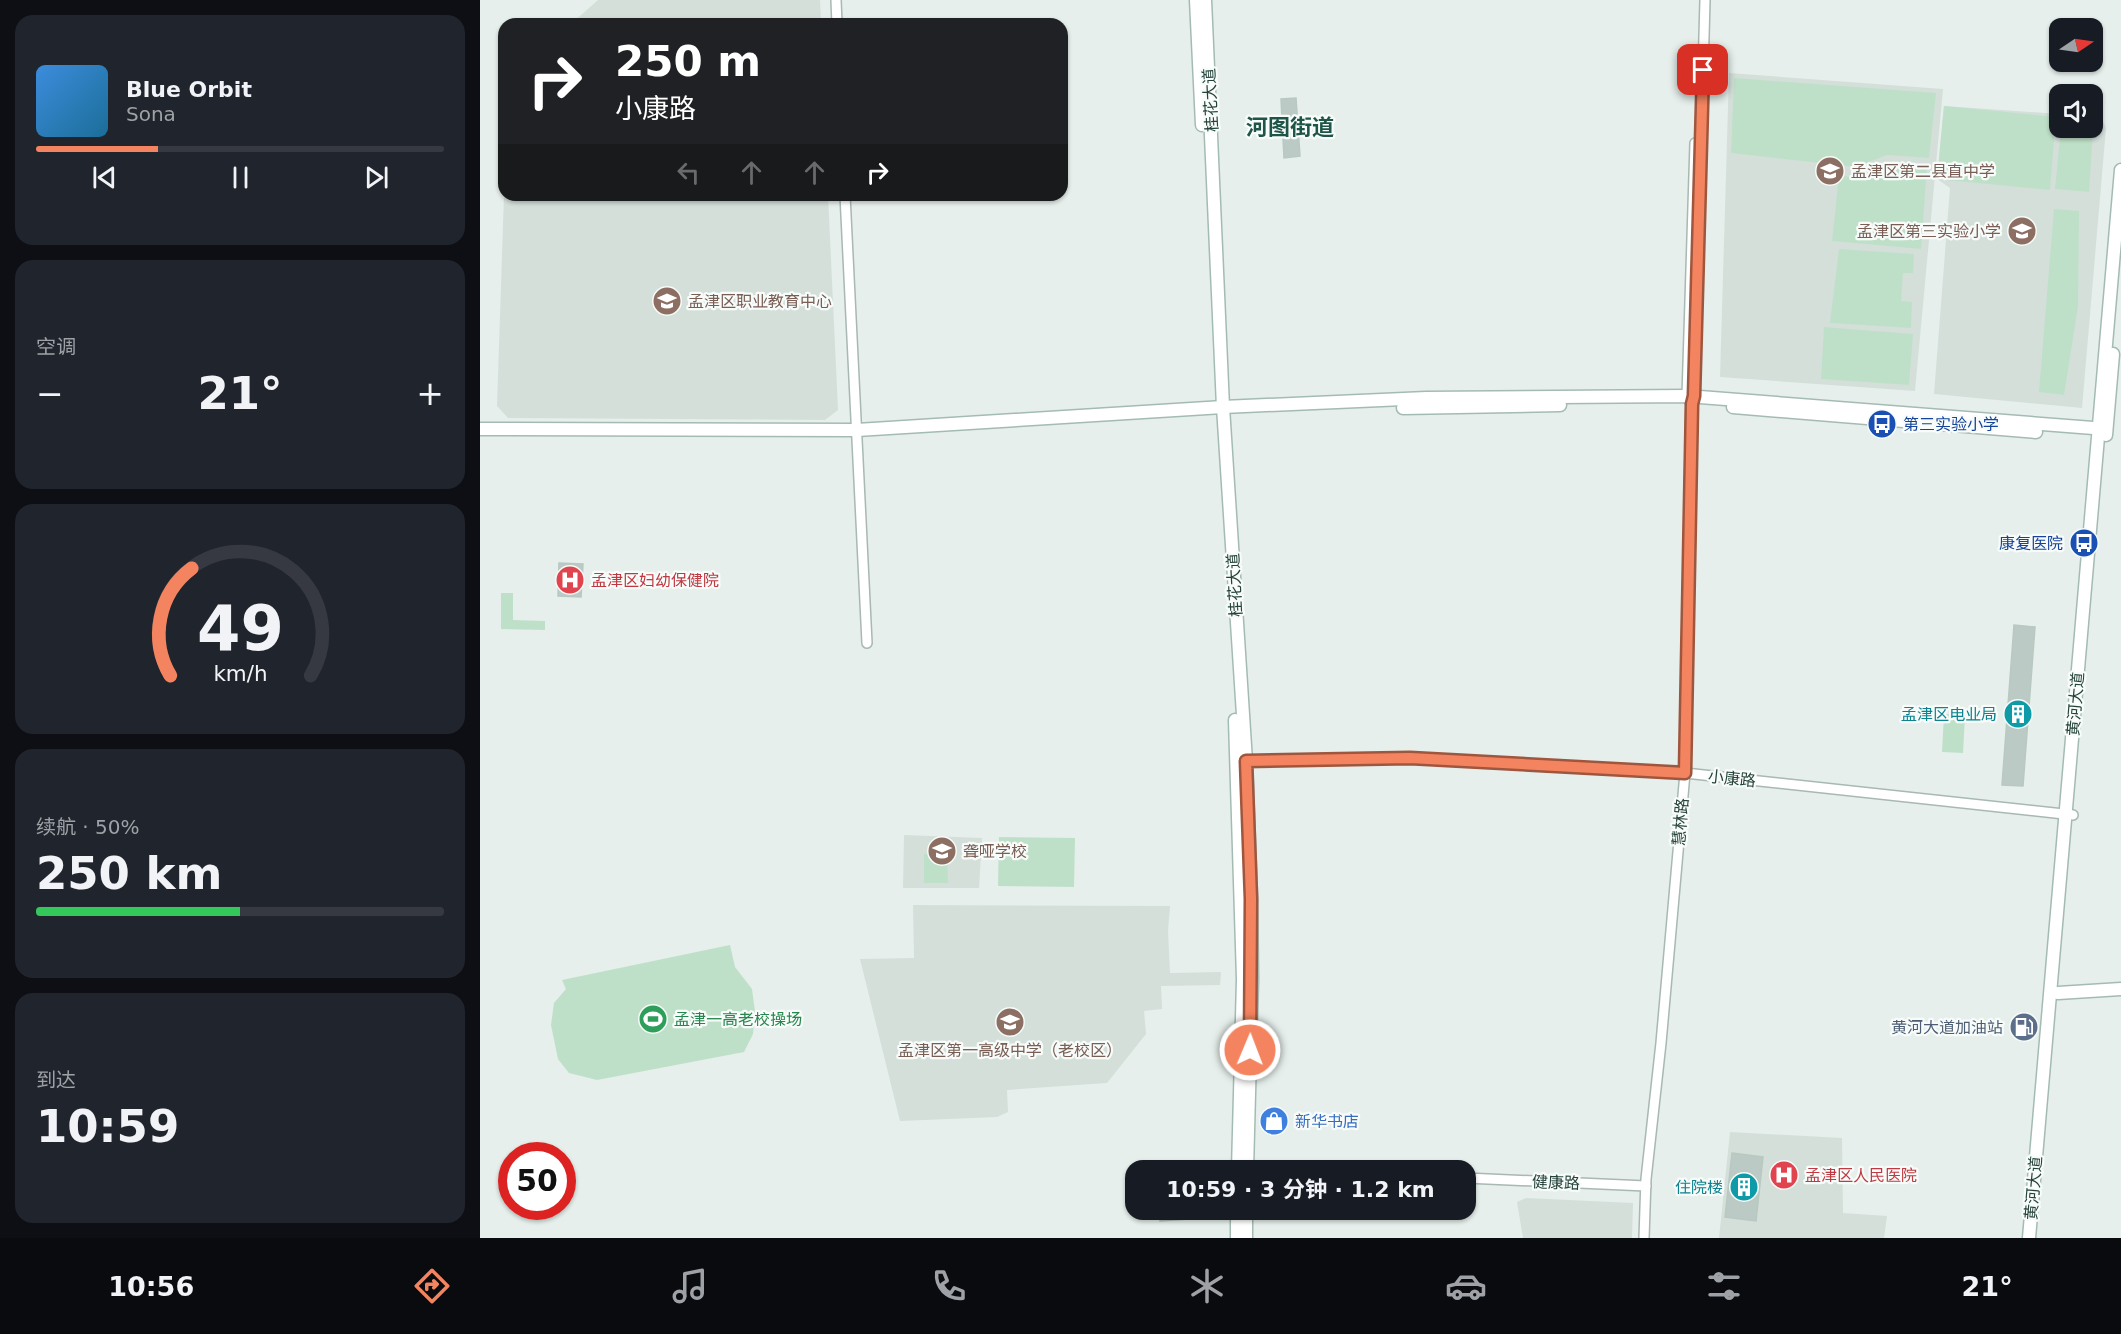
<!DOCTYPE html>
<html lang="zh">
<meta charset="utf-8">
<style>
:root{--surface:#171b24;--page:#20242c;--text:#f1f3f6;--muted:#9ea1a6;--line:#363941;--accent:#f4845f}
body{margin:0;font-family:"DejaVu Sans","Noto Sans SC",sans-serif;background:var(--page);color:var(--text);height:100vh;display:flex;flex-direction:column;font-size:22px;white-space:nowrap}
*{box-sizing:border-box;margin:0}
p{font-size:20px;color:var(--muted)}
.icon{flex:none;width:33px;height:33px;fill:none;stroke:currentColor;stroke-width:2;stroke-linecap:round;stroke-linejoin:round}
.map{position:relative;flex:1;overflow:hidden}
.panel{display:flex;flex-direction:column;gap:15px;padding:15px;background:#0d0f14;width:480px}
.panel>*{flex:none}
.top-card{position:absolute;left:18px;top:18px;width:570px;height:183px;border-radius:18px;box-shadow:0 2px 4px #0004;background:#202124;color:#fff;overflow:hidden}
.needle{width:39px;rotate:77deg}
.buttons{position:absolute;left:1569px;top:18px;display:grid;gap:12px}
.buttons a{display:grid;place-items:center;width:54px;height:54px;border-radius:12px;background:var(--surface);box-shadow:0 2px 4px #0004;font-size:30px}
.speed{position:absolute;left:18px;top:1142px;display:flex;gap:12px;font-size:30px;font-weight:700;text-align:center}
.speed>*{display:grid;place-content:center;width:78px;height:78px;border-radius:50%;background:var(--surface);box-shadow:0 2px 4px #0004;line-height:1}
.speed .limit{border:9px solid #d22;background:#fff;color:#111}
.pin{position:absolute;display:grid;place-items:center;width:51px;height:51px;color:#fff;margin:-26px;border-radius:12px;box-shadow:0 3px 9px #0006}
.me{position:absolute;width:66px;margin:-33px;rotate:1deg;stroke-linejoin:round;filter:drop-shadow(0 0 4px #0008)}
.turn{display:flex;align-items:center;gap:21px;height:126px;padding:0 18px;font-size:27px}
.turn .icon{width:78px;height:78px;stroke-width:2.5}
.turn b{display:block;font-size:42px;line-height:51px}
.lanes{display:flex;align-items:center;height:57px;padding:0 18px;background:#0003;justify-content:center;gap:30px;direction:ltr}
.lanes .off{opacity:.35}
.big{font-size:45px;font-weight:700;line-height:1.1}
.panel .card{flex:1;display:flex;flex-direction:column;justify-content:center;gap:9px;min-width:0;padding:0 21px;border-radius:18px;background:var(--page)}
.panel .dial{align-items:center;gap:0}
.dial svg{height:156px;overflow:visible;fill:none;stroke:var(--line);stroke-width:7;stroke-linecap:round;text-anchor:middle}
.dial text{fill:var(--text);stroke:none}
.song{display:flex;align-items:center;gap:18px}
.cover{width:72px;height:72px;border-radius:9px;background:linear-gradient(135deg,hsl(210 70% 55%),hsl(200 70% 35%))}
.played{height:6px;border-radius:3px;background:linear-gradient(90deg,var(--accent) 30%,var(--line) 30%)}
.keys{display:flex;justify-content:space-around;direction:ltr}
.heat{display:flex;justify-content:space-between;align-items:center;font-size:33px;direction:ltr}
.charge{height:9px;border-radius:4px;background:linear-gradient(90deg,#34c759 50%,var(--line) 0)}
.trip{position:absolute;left:645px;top:1160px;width:351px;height:60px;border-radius:18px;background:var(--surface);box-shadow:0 2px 4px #0004;font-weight:700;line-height:60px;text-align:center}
.tab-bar{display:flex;height:96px;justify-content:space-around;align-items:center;background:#090b0e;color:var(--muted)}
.tab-bar .icon{width:42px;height:42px}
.tab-bar .active{color:var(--accent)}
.tab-bar b{font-size:27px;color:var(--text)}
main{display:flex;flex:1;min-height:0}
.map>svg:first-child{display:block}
.built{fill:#d4dfda}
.green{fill:#bfe0c8}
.building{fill:#bbcac4;stroke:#b8c9c2;stroke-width:1.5}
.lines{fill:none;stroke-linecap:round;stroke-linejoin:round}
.street-casing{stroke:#a8b8b2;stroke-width:12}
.secondary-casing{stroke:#a4bbb3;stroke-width:15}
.street{stroke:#fff;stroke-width:9}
.secondary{stroke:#fff;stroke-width:12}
.route-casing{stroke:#9f563e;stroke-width:15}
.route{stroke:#f4845f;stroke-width:10}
.labels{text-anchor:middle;stroke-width:4.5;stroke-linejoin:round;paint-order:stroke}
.street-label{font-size:16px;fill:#24423a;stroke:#f7fbf9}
.education-label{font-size:16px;fill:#785e54;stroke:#f7fbf9;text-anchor:start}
.transit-label{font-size:16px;fill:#164399;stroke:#f7fbf9;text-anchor:start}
.health-label{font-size:16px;fill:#be3a42;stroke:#f7fbf9;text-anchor:start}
.culture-label{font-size:16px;fill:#0d838f;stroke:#f7fbf9;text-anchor:end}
.leisure-label{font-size:16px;fill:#27864d;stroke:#f7fbf9;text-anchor:start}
.service-label{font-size:16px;fill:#4e5e75;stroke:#f7fbf9;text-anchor:end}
.shop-label{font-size:16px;fill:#366cbe;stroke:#f7fbf9;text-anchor:start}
.district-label{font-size:22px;font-weight:bold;fill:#1f5548;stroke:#f7fbf9}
</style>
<main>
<section class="panel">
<div class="card">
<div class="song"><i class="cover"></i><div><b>Blue Orbit</b><p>Sona</p></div></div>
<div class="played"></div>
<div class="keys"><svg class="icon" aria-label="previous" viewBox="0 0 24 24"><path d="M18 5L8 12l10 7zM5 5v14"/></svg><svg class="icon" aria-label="pause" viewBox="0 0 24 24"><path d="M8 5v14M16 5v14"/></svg><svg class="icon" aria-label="next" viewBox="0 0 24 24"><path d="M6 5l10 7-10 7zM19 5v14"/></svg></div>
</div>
<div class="card"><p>空调</p>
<div class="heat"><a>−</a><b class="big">21°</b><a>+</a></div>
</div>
<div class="card dial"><svg viewBox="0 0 100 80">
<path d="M14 69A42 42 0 1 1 86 69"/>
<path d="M14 69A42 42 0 0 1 25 14" stroke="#f4845f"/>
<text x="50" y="56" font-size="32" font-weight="700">49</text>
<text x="50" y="72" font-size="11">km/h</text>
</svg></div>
<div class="card"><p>续航 · 50%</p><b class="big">250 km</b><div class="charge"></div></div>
<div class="card"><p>到达</p><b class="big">10:59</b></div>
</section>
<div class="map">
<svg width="1641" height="1238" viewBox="0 0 1641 1238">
<rect width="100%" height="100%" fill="#e6efeb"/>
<g class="built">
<path d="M118,0h222l1,24h-250z"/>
<path d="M1249,73l214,16 -28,302 -195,-14z"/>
<path d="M1464,106l115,8 1,14h32l1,-11h8l5,11 -24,280 -148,-14 16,-206 -13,-9z"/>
<path d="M24,195h324l10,215 -13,10 -317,-2 -11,-12z"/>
<path d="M424,835l78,3 -3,50h-76z"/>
<path d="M433,905l257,1 -2,25 2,42 51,-1 -1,13 -59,1 1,23 -18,2 2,23 -39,49 -100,7 1,22 -11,5 -97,4 -40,-162 54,-1z"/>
<path d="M1250,1132l112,6 1,75 44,3 -3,22h-165z"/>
<path d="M1046,1198l107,5 -1,35h-109l-6,-36z"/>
</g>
<g class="green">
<path d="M1254,78l202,15 -7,65 -42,-3 -31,12 -125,-14z"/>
<path d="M1464,106l112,11 -6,73 -113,-11z"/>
<path d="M1581,128h30l2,3 -4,61 -34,-3z"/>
<path d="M1404,163l43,4 -6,82 -89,-8 7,-65 15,1z"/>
<path d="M1574,209l25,2 -1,95 -14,89 -25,-3z"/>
<path d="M1359,249l75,5 -1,19h-10l-2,28 11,1 -1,26 -81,-5z"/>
<path d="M1344,327l89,7 -4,51 -88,-6z"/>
<path d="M21,593h12v27l32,1v9l-44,-1z"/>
<path d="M1464,714l21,1 -2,38 -21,-1z"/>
<path d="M519,837l76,1 -1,49 -76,-1z"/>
<path d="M444,854h23l1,29h-24z"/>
<path d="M250,945l5,22 17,22 3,23 -2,22 -9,18 -147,28 -28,-7 -11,-14 -7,-34 3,-22 12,-14 -4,-9z"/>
</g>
<g class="building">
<path d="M816,98l4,58 -16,2 -3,-59z"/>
<path d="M79,563l24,1 -2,33 -23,-1z"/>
<path d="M1534,625l21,2 -12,159 -21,-1z"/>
<path d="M1252,1153l31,4 -7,64 -31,-4z"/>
<path d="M679,1209h44v9l-43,3z"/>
</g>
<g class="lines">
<g class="street-casing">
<g id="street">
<path d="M356,0l1,24"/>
<path d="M365,195l22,448"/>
<path d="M1210,402l-3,-6 8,-253"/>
<path d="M766,761l164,-3 275,15 388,42"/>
<path d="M767,1169l22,1"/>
<path d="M986,1178l180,8"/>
<path d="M1164,1238l2,-59 15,-136 24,-270 6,-369 3,-8 11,-396"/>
</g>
</g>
<g class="secondary-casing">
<g id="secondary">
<path d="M716,0l6,125"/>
<path d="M725,0l18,407 23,354 5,138 1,80 -5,191"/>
<path d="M1253,407l303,25"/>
<path d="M923,408l157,-3"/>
<path d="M0,429l377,1 366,-23 203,-9 261,-2 419,33"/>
<path d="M1626,435l7,-81"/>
<path d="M755,720l8,259 -5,191"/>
<path d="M1578,993l63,-4"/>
<path d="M757,1238v-29"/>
<path d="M766,1238v-29"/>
<path d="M1549,1238l92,-1068"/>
</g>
</g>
<use href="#street" class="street"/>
<use href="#secondary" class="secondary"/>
</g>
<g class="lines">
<g class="route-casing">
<path id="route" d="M770,1050l1,-151 -5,-138 164,-3 275,15 7,-369 2,-8 9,-326"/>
</g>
<use href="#route" class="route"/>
</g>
<defs>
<g id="school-disc" transform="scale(1.5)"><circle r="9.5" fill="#8d6e63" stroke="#f7fbf9"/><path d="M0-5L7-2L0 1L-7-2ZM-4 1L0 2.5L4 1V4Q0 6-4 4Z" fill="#fff"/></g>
<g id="bus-disc" transform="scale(1.5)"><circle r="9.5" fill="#1a4fb4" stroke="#f7fbf9"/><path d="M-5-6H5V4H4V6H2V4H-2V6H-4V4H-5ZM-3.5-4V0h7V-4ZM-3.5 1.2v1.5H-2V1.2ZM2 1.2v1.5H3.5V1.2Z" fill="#fff"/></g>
<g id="hospital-disc" transform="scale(1.5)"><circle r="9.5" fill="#e0444e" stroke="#f7fbf9"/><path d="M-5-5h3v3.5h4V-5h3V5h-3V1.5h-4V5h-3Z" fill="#fff"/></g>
<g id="building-disc" transform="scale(1.5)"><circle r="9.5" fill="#0f9aa8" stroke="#f7fbf9"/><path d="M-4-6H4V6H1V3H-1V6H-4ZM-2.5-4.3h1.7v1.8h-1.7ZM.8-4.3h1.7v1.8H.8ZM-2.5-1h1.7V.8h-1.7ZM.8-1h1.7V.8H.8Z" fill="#fff"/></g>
<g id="stadium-disc" transform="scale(1.5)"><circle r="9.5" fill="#2e9e5b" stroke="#f7fbf9"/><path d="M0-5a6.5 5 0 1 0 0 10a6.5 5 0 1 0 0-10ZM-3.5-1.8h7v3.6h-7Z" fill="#fff"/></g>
<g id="fuel-disc" transform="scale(1.5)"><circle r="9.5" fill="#5c6f8a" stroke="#f7fbf9"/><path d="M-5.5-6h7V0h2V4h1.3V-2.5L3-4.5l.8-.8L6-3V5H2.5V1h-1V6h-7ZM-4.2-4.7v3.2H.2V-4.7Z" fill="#fff"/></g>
<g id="shop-disc" transform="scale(1.5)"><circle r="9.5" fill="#3f7fe0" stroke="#f7fbf9"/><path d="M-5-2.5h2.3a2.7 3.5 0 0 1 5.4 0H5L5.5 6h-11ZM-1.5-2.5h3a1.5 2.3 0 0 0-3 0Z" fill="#fff"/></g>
</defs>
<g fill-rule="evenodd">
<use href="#school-disc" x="1350" y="171"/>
<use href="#school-disc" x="1542" y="231"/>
<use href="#school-disc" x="187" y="301"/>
<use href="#bus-disc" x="1402" y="424"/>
<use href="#bus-disc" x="1604" y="543"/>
<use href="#hospital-disc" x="90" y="580"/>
<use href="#building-disc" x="1538" y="714"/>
<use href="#school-disc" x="462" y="851"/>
<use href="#stadium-disc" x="173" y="1019"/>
<use href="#school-disc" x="530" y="1022"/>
<use href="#fuel-disc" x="1544" y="1027"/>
<use href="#shop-disc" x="794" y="1121"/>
<use href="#hospital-disc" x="1304" y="1175"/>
<use href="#building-disc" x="1264" y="1187"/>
</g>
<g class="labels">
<g class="street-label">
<text transform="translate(730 100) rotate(-93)" y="6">桂花大道</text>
<text transform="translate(754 585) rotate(-93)" y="6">桂花大道</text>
<text transform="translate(1595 704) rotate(-85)" y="6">黄河大道</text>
<text transform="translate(1252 778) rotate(6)" y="6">小康路</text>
<text transform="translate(1200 822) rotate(-85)" y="6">慧林路</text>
<text transform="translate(1076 1182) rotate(2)" y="6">健康路</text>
<text transform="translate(1553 1188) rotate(-85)" y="6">黄河大道</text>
</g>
<g class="education-label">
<text x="1371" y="177">孟津区第二县直中学</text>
<text x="1521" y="237" text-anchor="end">孟津区第三实验小学</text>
<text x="208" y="307">孟津区职业教育中心</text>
<text x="483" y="857">聋哑学校</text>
<text x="530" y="1056" text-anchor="middle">孟津区第一高级中学（老校区）</text>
</g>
<g class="transit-label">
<text x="1423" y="430">第三实验小学</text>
<text x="1583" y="549" text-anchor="end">康复医院</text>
</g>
<g class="health-label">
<text x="111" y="586">孟津区妇幼保健院</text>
<text x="1325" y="1181">孟津区人民医院</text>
</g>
<g class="culture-label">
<text x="1517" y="720">孟津区电业局</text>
<text x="1243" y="1193">住院楼</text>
</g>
<g class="leisure-label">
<text x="194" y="1025">孟津一高老校操场</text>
</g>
<g class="service-label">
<text x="1523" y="1033">黄河大道加油站</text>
</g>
<g class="shop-label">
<text x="815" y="1127">新华书店</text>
</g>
<g class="district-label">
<text x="810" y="135">河图街道</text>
</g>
</g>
</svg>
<div class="buttons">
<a><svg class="needle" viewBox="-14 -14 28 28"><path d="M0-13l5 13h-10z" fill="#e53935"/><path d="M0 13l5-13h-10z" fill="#9ea1a6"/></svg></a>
<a><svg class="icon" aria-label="sound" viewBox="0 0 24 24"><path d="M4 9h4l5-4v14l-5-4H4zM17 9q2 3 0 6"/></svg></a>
</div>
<div class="speed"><div class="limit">50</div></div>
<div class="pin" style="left:1223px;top:70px;background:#d93025"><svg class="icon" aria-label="arrive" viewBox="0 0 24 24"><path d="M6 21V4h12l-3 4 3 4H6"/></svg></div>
<svg class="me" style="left:770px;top:1050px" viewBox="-20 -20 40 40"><circle r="17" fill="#f4845f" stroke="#fff" stroke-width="3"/><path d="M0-11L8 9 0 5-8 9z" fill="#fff"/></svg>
<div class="trip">10:59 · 3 分钟 · 1.2 km</div>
<div class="top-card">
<div class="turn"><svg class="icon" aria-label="right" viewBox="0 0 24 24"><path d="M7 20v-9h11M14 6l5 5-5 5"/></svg><div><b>250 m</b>小康路</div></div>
<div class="lanes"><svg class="icon off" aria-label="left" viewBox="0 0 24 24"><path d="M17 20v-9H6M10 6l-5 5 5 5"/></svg><svg class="icon off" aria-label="ahead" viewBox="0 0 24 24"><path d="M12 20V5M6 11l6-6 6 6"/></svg><svg class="icon off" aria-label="ahead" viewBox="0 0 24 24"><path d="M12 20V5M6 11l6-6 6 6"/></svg><svg class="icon" aria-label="right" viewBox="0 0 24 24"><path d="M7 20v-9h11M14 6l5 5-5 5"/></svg></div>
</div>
</div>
</main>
<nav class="tab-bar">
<b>10:56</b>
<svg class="icon active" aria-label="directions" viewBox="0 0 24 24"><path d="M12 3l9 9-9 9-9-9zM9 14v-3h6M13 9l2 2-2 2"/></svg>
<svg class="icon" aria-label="music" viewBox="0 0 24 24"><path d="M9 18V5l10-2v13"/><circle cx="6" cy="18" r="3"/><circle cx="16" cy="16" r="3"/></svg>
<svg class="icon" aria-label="phone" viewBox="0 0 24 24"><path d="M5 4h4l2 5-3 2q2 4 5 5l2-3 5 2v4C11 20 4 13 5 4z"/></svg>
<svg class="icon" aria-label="climate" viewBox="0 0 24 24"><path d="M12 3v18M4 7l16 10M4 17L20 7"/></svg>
<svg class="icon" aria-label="car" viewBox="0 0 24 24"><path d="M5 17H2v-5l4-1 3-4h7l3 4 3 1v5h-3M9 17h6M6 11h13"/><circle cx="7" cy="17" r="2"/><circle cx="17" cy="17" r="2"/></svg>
<svg class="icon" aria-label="filters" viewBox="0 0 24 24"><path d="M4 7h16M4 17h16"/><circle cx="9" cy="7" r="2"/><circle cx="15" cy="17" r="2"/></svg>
<b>21°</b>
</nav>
